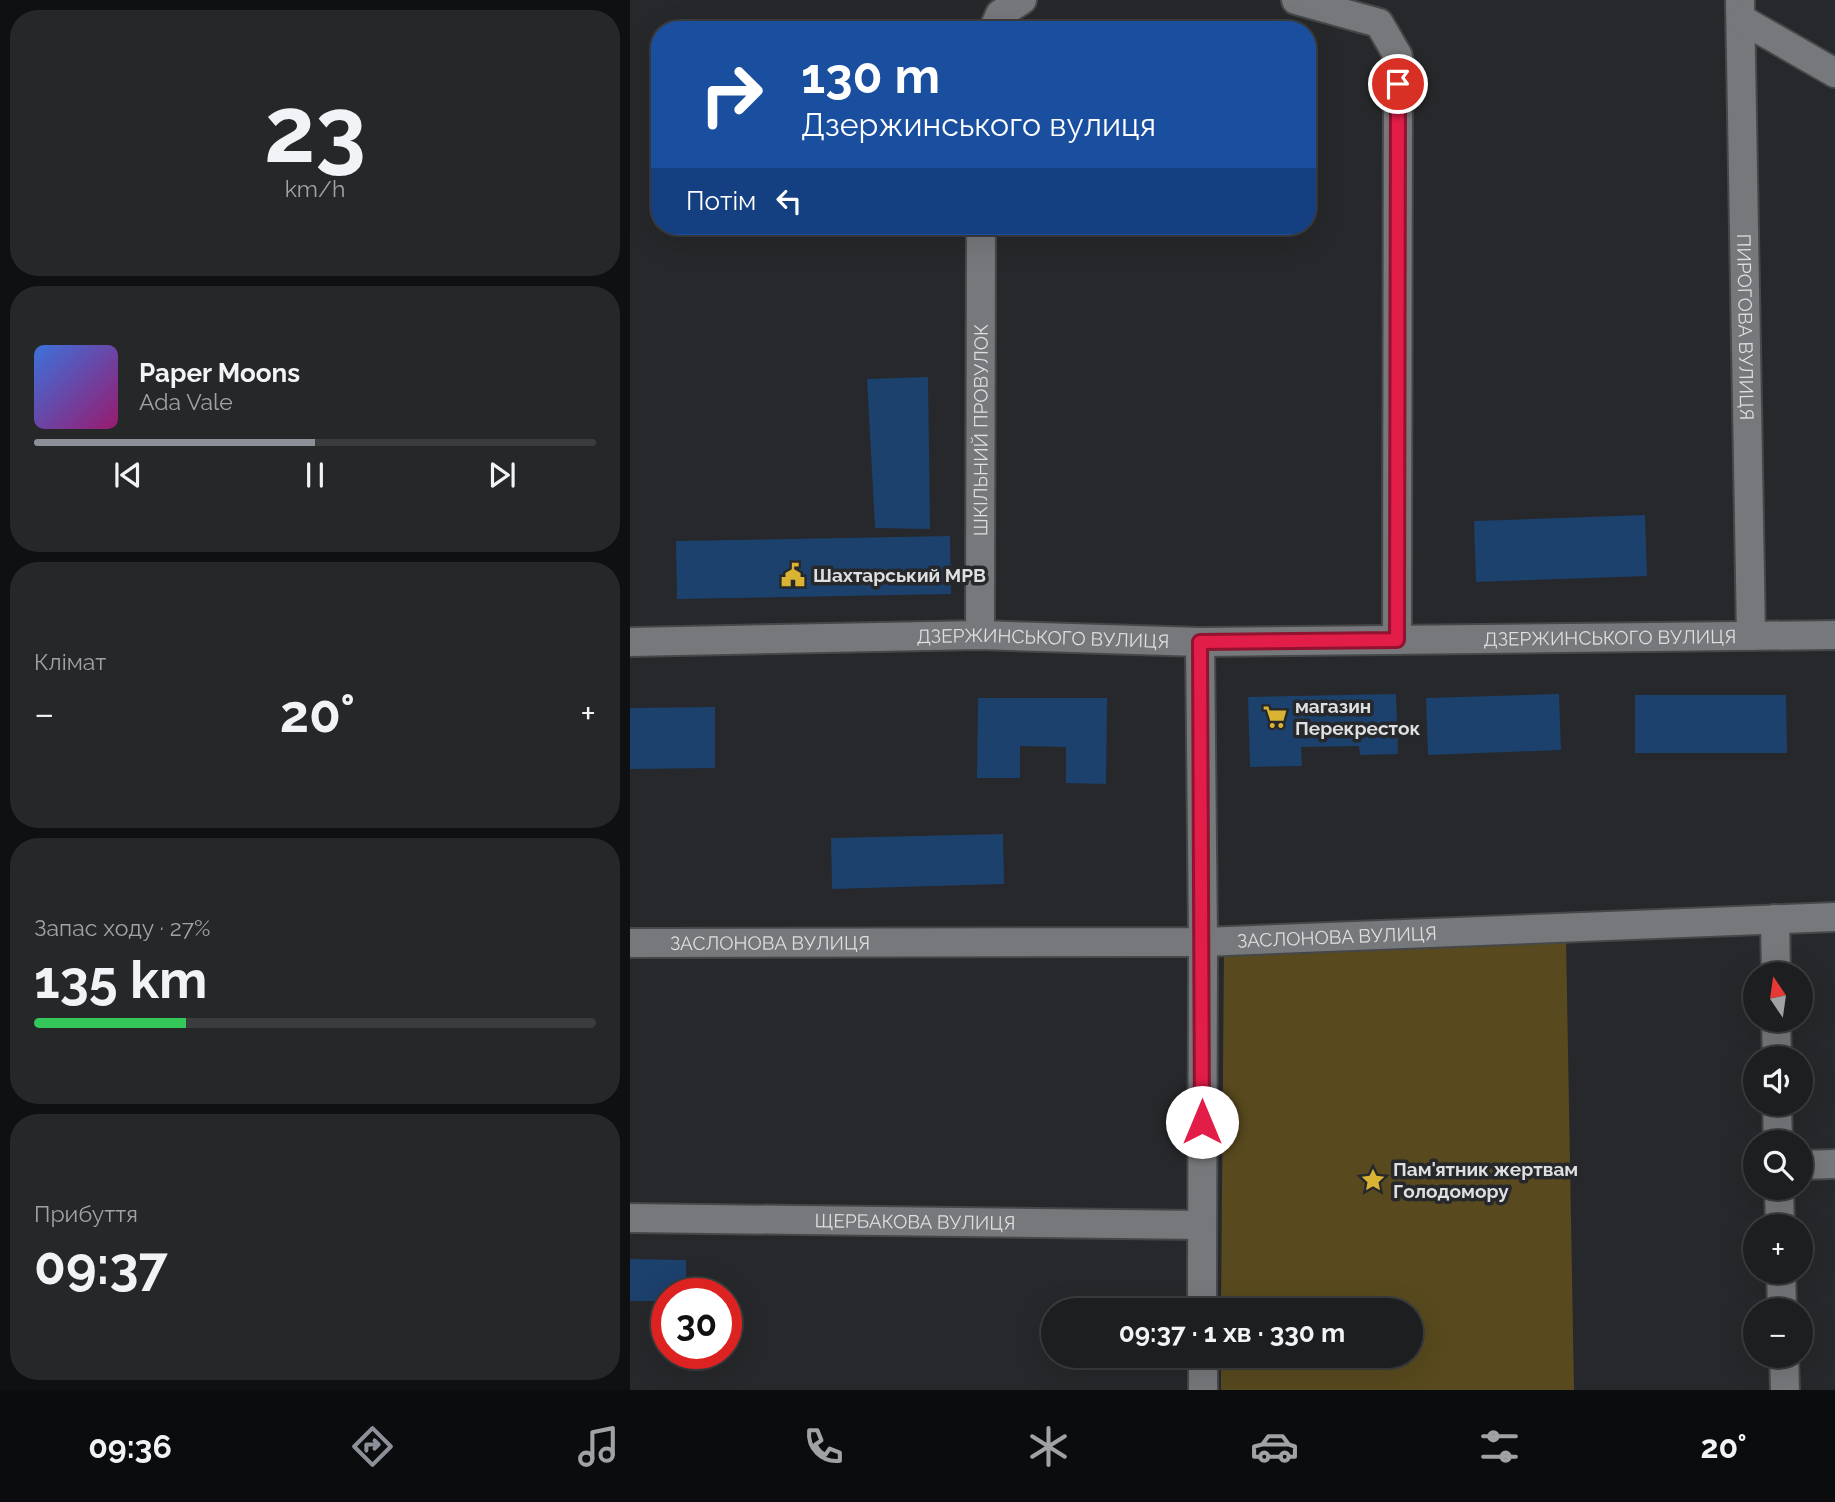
<!DOCTYPE html>
<html lang="uk">
<meta charset="utf-8">
<style>
:root{--surface:#1c1e20;--page:#252729;--text:#f1f3f6;--muted:#a0a2a5;--line:#3a3c3e;--accent:#8c9099}
body{margin:0;font-family:Raleway,sans-serif;background:var(--page);color:var(--text);height:100vh;display:flex;flex-direction:column;font-size:26px;white-space:nowrap}
*{box-sizing:border-box;margin:0}
p{font-size:23px;color:var(--muted)}
.icon{flex:none;width:38px;height:38px;fill:none;stroke:currentColor;stroke-width:2;stroke-linecap:round;stroke-linejoin:round}
.map{position:relative;flex:1;overflow:hidden}
.sheet{display:flex;flex-direction:column;gap:10px;padding:10px;background:#0f1012;width:630px}
.sheet>*{flex:none}
.top-card{position:absolute;left:21px;top:21px;width:665px;height:214px;border-radius:28px;box-shadow:0 7px 28px #0002,0 0 0 2px var(--line);background:#1a4fa0;color:#fff;overflow:hidden}
.needle{width:46px;rotate:347deg}
.controls{position:absolute;left:1113px;top:962px;display:grid;gap:14px}
.controls a{display:grid;place-items:center;width:70px;height:70px;border-radius:50%;background:var(--surface);box-shadow:0 7px 28px #0002,0 0 0 2px var(--line);font-size:35px}
.speed{position:absolute;left:21px;top:1278px;display:flex;gap:14px;font-size:35px;font-weight:700;text-align:center}
.speed>*{display:grid;place-content:center;width:91px;height:91px;border-radius:50%;background:var(--surface);box-shadow:0 7px 28px #0002,0 0 0 2px var(--line);line-height:1}
.speed .limit{border:10px solid #d22;background:#fff;color:#111}
.pin{position:absolute;display:grid;place-items:center;width:60px;height:60px;color:#fff;margin:-30px;border:4px solid #fff;border-radius:50%;box-shadow:0 2px 7px #0007}
.me{position:absolute;width:77px;margin:-38px;rotate:0deg;stroke-linejoin:round;filter:drop-shadow(0 0 5px #0008)}
.turn{display:flex;align-items:center;gap:24px;height:147px;padding:0 35px;font-size:32px}
.turn .icon{width:91px;height:91px;stroke-width:2.5}
.turn b{display:block;font-size:49px;line-height:60px}
.then{display:flex;align-items:center;height:66px;padding:0 35px;background:#0003;gap:14px;font-size:26px}
.big{font-size:52px;font-weight:700;line-height:1.1}
.sheet .widget{flex:1;display:flex;flex-direction:column;justify-content:center;gap:10px;min-width:0;padding:0 24px;border-radius:28px;background:var(--page)}
.sheet .dial{align-items:center;gap:0}
.dial b{font-size:91px;line-height:1}
.song{display:flex;align-items:center;gap:21px}
.cover{width:84px;height:84px;border-radius:10px;background:linear-gradient(135deg,hsl(220 70% 55%),hsl(320 70% 35%))}
.played{height:7px;border-radius:4px;background:linear-gradient(90deg,var(--accent) 50%,var(--line) 50%)}
.keys{display:flex;justify-content:space-around;direction:ltr}
.heat{display:flex;justify-content:space-between;align-items:center;font-size:38px;direction:ltr}
.charge{height:10px;border-radius:5px;background:linear-gradient(90deg,#34c759 27%,var(--line) 0)}
.trip{position:absolute;left:411px;top:1298px;width:382px;height:70px;border-radius:35px;background:var(--surface);box-shadow:0 7px 28px #0002,0 0 0 2px var(--line);font-weight:700;line-height:70px;text-align:center}
.tab-bar{display:flex;height:112px;justify-content:space-around;align-items:center;background:#0b0c0d;color:var(--muted)}
.tab-bar .icon{width:49px;height:49px}
.tab-bar .current{color:var(--accent)}
.tab-bar b{font-size:32px;color:var(--text)}
main{display:flex;flex:1;min-height:0}
.map>svg:first-child{display:block}
.green{fill:#58491e}
.building{fill:#1c416d}
.lines{fill:none;stroke-linecap:round;stroke-linejoin:round}
.street-casing{stroke:#454748;stroke-width:32}
.street{stroke:#76787b;stroke-width:28}
.route-casing{stroke:#92132f;stroke-width:18}
.route{stroke:#e11d48;stroke-width:12}
.labels{text-anchor:middle;stroke-width:7;stroke-linejoin:round;paint-order:stroke}
.street-label{font-size:19px;fill:#dddfe0;stroke:#26282b}
.poi-label{font-size:19px;font-weight:bold;fill:#dddfe0;stroke:#26282b;text-anchor:start}
</style>
<main>
<section class="sheet">
<div class="widget dial"><b>23</b><p>km/h</p></div>
<div class="widget">
<div class="song"><i class="cover"></i><div><b>Paper Moons</b><p>Ada Vale</p></div></div>
<div class="played"></div>
<div class="keys"><svg class="icon" aria-label="previous" viewBox="0 0 24 24"><path d="M18 5L8 12l10 7zM5 5v14"/></svg><svg class="icon" aria-label="pause" viewBox="0 0 24 24"><path d="M8 5v14M16 5v14"/></svg><svg class="icon" aria-label="next" viewBox="0 0 24 24"><path d="M6 5l10 7-10 7zM19 5v14"/></svg></div>
</div>
<div class="widget"><p>Клімат</p>
<div class="heat"><a>−</a><b class="big">20°</b><a>+</a></div>
</div>
<div class="widget"><p>Запас ходу · 27%</p><b class="big">135 km</b><div class="charge"></div></div>
<div class="widget"><p>Прибуття</p><b class="big">09:37</b></div>
</section>
<div class="map">
<svg width="1205" height="1390" viewBox="0 0 1205 1390">
<rect width="100%" height="100%" fill="#26282b"/>
<path class="green" d="M936,936l8,454h-353v-34h189v-45h-189l3,-364z"/>
<g class="building">
<path d="M298,377l2,152 -55,-1 -8,-149z"/>
<path d="M1015,515l2,61 -171,6 -2,-61z"/>
<path d="M320,536l1,58 -274,5 -1,-58z"/>
<path d="M766,694l2,60 -38,1 -1,-9 -58,1 1,19 -52,1 -2,-70z"/>
<path d="M929,694l2,56 -133,5 -2,-57z"/>
<path d="M1005,695h151l1,58h-152z"/>
<path d="M348,698h129l-1,86 -40,-1v-36l-46,-1v32h-43z"/>
<path d="M85,707v61l-85,1v-61z"/>
<path d="M373,834l1,50 -172,5 -1,-51z"/>
<path d="M0,1259l56,1v33h-19v8h-37z"/>
</g>
<g class="lines">
<g class="street-casing">
<g id="street">
<path d="M666,0l83,23 19,33 -1,584"/>
<path id="s1" d="M1110,0l11,636"/>
<path d="M1111,19l94,54"/>
<path d="M363,30l7,-16 22,-14"/>
<path id="s2" d="M350,635l1,-409"/>
<path id="s3" d="M0,642l350,-7 220,7 635,-7"/>
<path d="M570,642l3,300 -1,369"/>
<path d="M1145,919l1,56"/>
<path id="s4" d="M0,943l573,-1 632,-25"/>
<path d="M1146,1020l1,39"/>
<path d="M1147,1104l1,39"/>
<path d="M1171,1165l34,-1"/>
<path d="M1149,1188l1,39"/>
<path id="s5" d="M0,1218l571,7"/>
<path d="M1151,1272l1,39"/>
<path d="M573,1356v34"/>
<path d="M1154,1356l1,34"/>
</g>
</g>
<use href="#street" class="street"/>
</g>
<g class="lines">
<g class="route-casing">
<path id="route" d="M572,1122l-2,-480 197,-2 1,-556"/>
</g>
<use href="#route" class="route"/>
</g>
<defs>
<g id="civic-bare" transform="scale(1.89)"><path d="M-.6-6.5H3V-4.5H.6V-3L4-1V1h2V6H-6V1h2V-1L-.6-3ZM-1.2 2.5V6h2.4V2.5Z" fill="#dab333" stroke="#26282b" stroke-width="2.5" paint-order="stroke"/></g>
<g id="supermarket-bare" transform="scale(1.89)"><path d="M-6-5.5h2.5l.6 2H6L4.5 2H-2.5L-4.4-4H-6ZM-1.5 3.2a1.3 1.3 0 1 0 .1 0ZM3 3.2a1.3 1.3 0 1 0 .1 0Z" fill="#dab333" stroke="#26282b" stroke-width="2.5" paint-order="stroke"/></g>
<g id="sight-bare" transform="scale(1.89)"><path d="M0-6L1.8-2.2L6-1.7L2.9 1.2L3.7 5.4L0 3.3L-3.7 5.4L-2.9 1.2L-6-1.7L-1.8-2.2Z" fill="#dab333" stroke="#26282b" stroke-width="2.5" paint-order="stroke"/></g>
</defs>
<g fill-rule="evenodd">
<use href="#civic-bare" x="163" y="575"/>
<use href="#supermarket-bare" x="645" y="717"/>
<use href="#sight-bare" x="743" y="1180"/>
</g>
<g class="labels">
<g class="street-label">
<text dy="7" stroke="none"><textPath href="#s1" startOffset="327">ПИРОГОВА ВУЛИЦЯ</textPath></text>
<text dy="7" stroke="none"><textPath href="#s2" startOffset="205">ШКІЛЬНИЙ ПРОВУЛОК</textPath></text>
<text dy="7" stroke="none"><textPath href="#s3" startOffset="980">ДЗЕРЖИНСЬКОГО ВУЛИЦЯ</textPath></text>
<text dy="7" stroke="none"><textPath href="#s3" startOffset="413">ДЗЕРЖИНСЬКОГО ВУЛИЦЯ</textPath></text>
<text dy="7" stroke="none"><textPath href="#s4" startOffset="707">ЗАСЛОНОВА ВУЛИЦЯ</textPath></text>
<text dy="7" stroke="none"><textPath href="#s4" startOffset="140">ЗАСЛОНОВА ВУЛИЦЯ</textPath></text>
<text dy="7" stroke="none"><textPath href="#s5" startOffset="285">ЩЕРБАКОВА ВУЛИЦЯ</textPath></text>
</g>
<g class="poi-label">
<text x="183" y="582">Шахтарський МРВ</text>
<text x="665" y="713">магазин<tspan x="665" dy="22">Перекресток</tspan></text>
<text x="763" y="1176">Пам'ятник жертвам<tspan x="763" dy="22">Голодомору</tspan></text>
</g>
</g>
</svg>
<div class="controls">
<a><svg class="needle" viewBox="-14 -14 28 28"><path d="M0-13l5 13h-10z" fill="#e53935"/><path d="M0 13l5-13h-10z" fill="#a0a2a5"/></svg></a>
<a><svg class="icon" aria-label="sound" viewBox="0 0 24 24"><path d="M4 9h4l5-4v14l-5-4H4zM17 9q2 3 0 6"/></svg></a>
<a><svg class="icon" aria-label="search" viewBox="0 0 24 24"><circle cx="10" cy="10" r="6"/><path d="M15 15l6 6"/></svg></a>
<a>+</a>
<a>−</a>
</div>
<div class="speed"><div class="limit">30</div></div>
<div class="pin" style="left:768px;top:84px;background:#d93025"><svg class="icon" aria-label="arrive" viewBox="0 0 24 24"><path d="M6 21V4h12l-3 4 3 4H6"/></svg></div>
<svg class="me" style="left:572px;top:1122px" viewBox="-20 -20 40 40"><circle r="19" fill="#fff"/><path d="M0-13L10 11 0 6-10 11z" fill="#e11d48"/></svg>
<div class="trip">09:37 · 1 хв · 330 m</div>
<div class="top-card">
<div class="turn"><svg class="icon" aria-label="right" viewBox="0 0 24 24"><path d="M7 20v-9h11M14 6l5 5-5 5"/></svg><div><b>130 m</b>Дзержинського вулиця</div></div>
<div class="then">Потім<svg class="icon" aria-label="left" viewBox="0 0 24 24"><path d="M17 20v-9H6M10 6l-5 5 5 5"/></svg></div>
</div>
</div>
</main>
<nav class="tab-bar">
<b>09:36</b>
<svg class="icon current" aria-label="directions" viewBox="0 0 24 24"><path d="M12 3l9 9-9 9-9-9zM9 14v-3h6M13 9l2 2-2 2"/></svg>
<svg class="icon" aria-label="music" viewBox="0 0 24 24"><path d="M9 18V5l10-2v13"/><circle cx="6" cy="18" r="3"/><circle cx="16" cy="16" r="3"/></svg>
<svg class="icon" aria-label="phone" viewBox="0 0 24 24"><path d="M5 4h4l2 5-3 2q2 4 5 5l2-3 5 2v4C11 20 4 13 5 4z"/></svg>
<svg class="icon" aria-label="climate" viewBox="0 0 24 24"><path d="M12 3v18M4 7l16 10M4 17L20 7"/></svg>
<svg class="icon" aria-label="car" viewBox="0 0 24 24"><path d="M5 17H2v-5l4-1 3-4h7l3 4 3 1v5h-3M9 17h6M6 11h13"/><circle cx="7" cy="17" r="2"/><circle cx="17" cy="17" r="2"/></svg>
<svg class="icon" aria-label="filters" viewBox="0 0 24 24"><path d="M4 7h16M4 17h16"/><circle cx="9" cy="7" r="2"/><circle cx="15" cy="17" r="2"/></svg>
<b>20°</b>
</nav>
